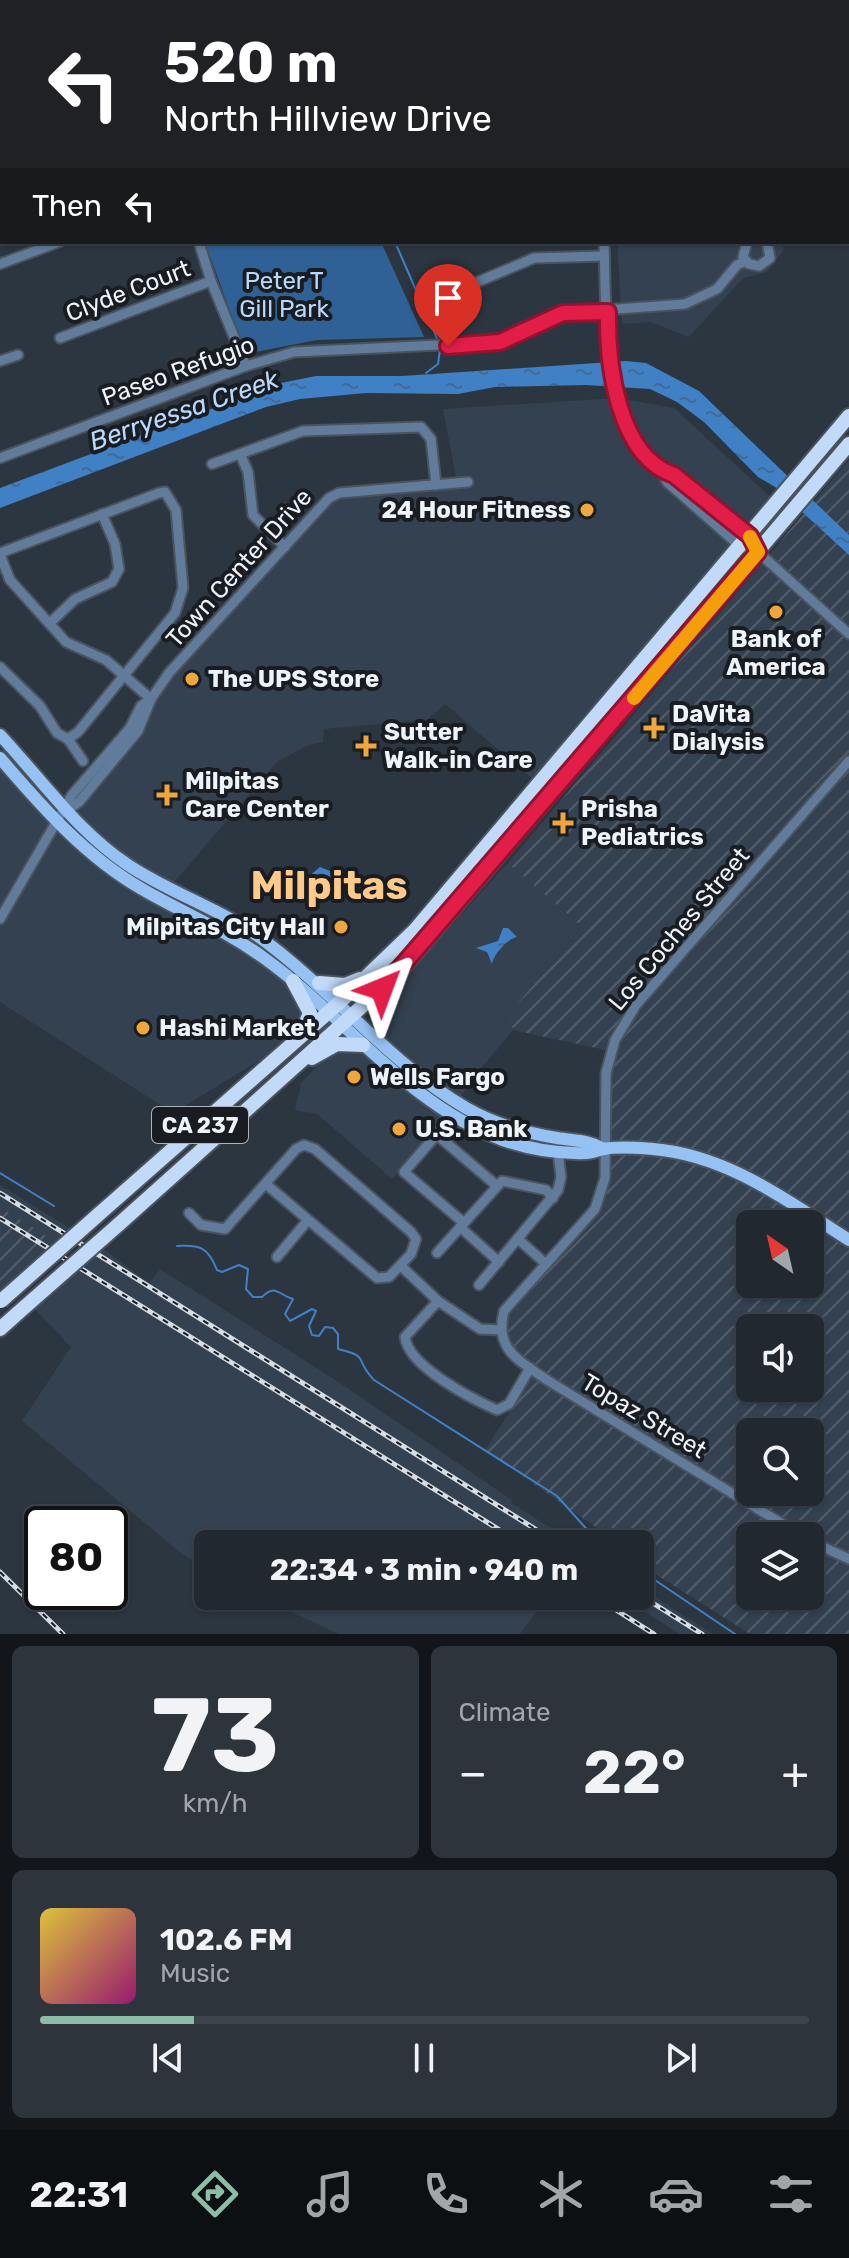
<!DOCTYPE html>
<meta charset="utf-8">
<style>
:root{--surface:#212830;--page:#2d343c;--text:#f1f3f6;--muted:#a2a6ab;--line:#3e444c;--accent:#8abfa5}
body{margin:0;font-family:Rubik,sans-serif;background:var(--page);color:var(--text);height:100vh;display:flex;flex-direction:column;font-size:30px;white-space:nowrap}
*{box-sizing:border-box;margin:0}
p{font-size:26px;color:var(--muted)}
.icon{flex:none;width:44px;height:44px;fill:none;stroke:currentColor;stroke-width:2;stroke-linecap:round;stroke-linejoin:round}
.map{position:relative;height:1634px;overflow:hidden}
.drawer{display:flex;flex-direction:column;gap:12px;padding:12px;background:#12161a;flex:1}
.drawer>*{flex:none}
.banner{position:absolute;left:0px;top:0px;width:850px;height:244px;box-shadow:0 2px 6px #0004,0 0 0 2px var(--line);background:#202124;color:#fff;overflow:hidden}
.needle{width:52px;rotate:326deg}
.fabs{position:absolute;left:736px;top:1210px;display:grid;gap:16px}
.fabs a{display:grid;place-items:center;width:88px;height:88px;border-radius:12px;background:var(--surface);box-shadow:0 2px 6px #0004,0 0 0 2px var(--line);font-size:40px}
.speed{position:absolute;left:24px;top:1506px;display:flex;gap:16px;font-size:40px;font-weight:700;text-align:center}
.speed>*{display:grid;place-content:center;width:104px;height:104px;border-radius:50%;background:var(--surface);box-shadow:0 2px 6px #0004,0 0 0 2px var(--line);line-height:1}
.speed .limit{border:4px solid #111;border-radius:12px;background:#fff;color:#111}
.pin{position:absolute;display:grid;place-items:center;width:68px;height:68px;color:#fff;margin:-82px -34px;border-radius:50% 50% 50% 0;rotate:-45deg;box-shadow:0 0 8px #0007}
.pin .icon{rotate:45deg}
.me{position:absolute;width:88px;margin:-44px;rotate:44deg;stroke-linejoin:round;filter:drop-shadow(0 0 6px #0008)}
.turn{display:flex;align-items:center;gap:28px;height:168px;padding:0 32px;font-size:36px}
.turn .icon{width:104px;height:104px;stroke-width:2.5}
.turn b{display:block;font-size:56px;line-height:68px}
.then{display:flex;align-items:center;height:76px;padding:0 32px;background:#0003;gap:16px;font-size:30px}
.big{font-size:60px;font-weight:700;line-height:1.1}
.drawer .tile{flex:1;display:flex;flex-direction:column;justify-content:center;gap:12px;min-width:0;padding:0 28px;border-radius:12px;background:var(--page)}
.drawer .dial{align-items:center;gap:0}
.dial b{font-size:104px;line-height:1}
.song{display:flex;align-items:center;gap:24px}
.cover{width:96px;height:96px;border-radius:12px;background:linear-gradient(135deg,hsl(50 70% 55%),hsl(320 70% 35%))}
.played{height:8px;border-radius:4px;background:linear-gradient(90deg,var(--accent) 20%,var(--line) 20%)}
.keys{display:flex;justify-content:space-around;direction:ltr}
.heat{display:flex;justify-content:space-between;align-items:center;font-size:44px;direction:ltr}
.drawer .tiles{flex:1;display:grid;gap:12px;grid-template-columns:1fr 1fr}
.tile:last-child{grid-column:span 2}
.trip{position:absolute;left:194px;top:1530px;width:460px;height:80px;border-radius:12px;background:var(--surface);box-shadow:0 2px 6px #0004,0 0 0 2px var(--line);font-weight:700;line-height:80px;text-align:center}
.menu{display:flex;height:128px;justify-content:space-around;align-items:center;background:#0d1013;color:var(--muted)}
.menu .icon{width:56px;height:56px}
.menu .selected{color:var(--accent)}
.menu b{font-size:36px;color:var(--text)}
.map>svg:first-child{display:block}
.built{fill:#334150}
.industrial{fill:url(#industrial-furrows);fill-rule:evenodd}
.grass{fill:url(#grass-tufts)}
.green{fill:#306196}
.water{fill:url(#water-ripples)}
.lines{fill:none;stroke-linecap:round;stroke-linejoin:round}
.stream{stroke:#4080c5;stroke-width:2}
.minor-casing{stroke:#4b545e;stroke-width:13}
.major-casing{stroke:#4b545e;stroke-width:16}
.highway-casing{stroke:#4b545e;stroke-width:18}
.minor{stroke:#617c9a;stroke-width:9}
.major{stroke:#95c1f3;stroke-width:12}
.highway{stroke:#c0daf8;stroke-width:14}
.rail-casing{stroke:#d5dce3;stroke-width:5}
.rail{stroke:#191d22;stroke-width:2;stroke-dasharray:6;stroke-linecap:butt}
.highway-bridge-casing{stroke:#4b545e;stroke-width:18;stroke-linecap:butt}
.highway-bridge{stroke:#c0daf8;stroke-width:14}
.route-casing{stroke:#92132f;stroke-width:20}
.route{stroke:#e11d48;stroke-width:14}
.slow{stroke:#f59e0b;stroke-width:14}
.poi-dot{fill:#efa73d;stroke:#191d22;stroke-width:3}
.labels{text-anchor:middle;stroke-width:8;stroke-linejoin:round;paint-order:stroke}
.shield{fill:#191d22;stroke:#aeb4ba;stroke-width:2}
.shield-label{font-size:22px;font-weight:bold;fill:#eef4fb}
.park-label{font-size:24px;fill:#b8d8fd;stroke:#191d22}
.street-label{font-size:24px;fill:#eef4fb;stroke:#191d22}
.poi-label{font-size:24px;font-weight:bold;fill:#eef4fb;stroke:#191d22;text-anchor:start}
.water-label{font-size:26px;font-style:italic;fill:#b8d8fd;stroke:#191d22}
.town-label{font-size:40px;font-weight:bold;fill:#fdca89;stroke:#191d22}
</style>
<div class="map">
<svg width="849" height="1634" viewBox="0 0 849 1634">
<defs>
<pattern id="industrial-furrows" width="10" height="10" patternUnits="userSpaceOnUse" patternTransform="scale(2)"><rect width="10" height="10" fill="#334150"/><path d="M-1 1l2-2M0 10L10 0M9 11l2-2" fill="none" stroke="#515d6a"/></pattern>
<pattern id="grass-tufts" width="24" height="20" patternUnits="userSpaceOnUse" patternTransform="scale(2)"><rect width="24" height="20" fill="#306196"/><path d="M3 7l-1-3M5 7V3M7 7l1-3M15 17l-1-3M17 17v-4M19 17l1-3" fill="none" stroke="#4e78a6"/></pattern>
<pattern id="water-ripples" width="26" height="14" patternUnits="userSpaceOnUse" patternTransform="scale(2)"><rect width="26" height="14" fill="#4080c5"/><path d="M2 4q2-2 4 0t4 0M15 11q2-2 4 0t4 0" fill="none" stroke="#436a94"/></pattern>
</defs>
<rect width="100%" height="100%" fill="#2c3640"/>
<g class="built">
<path d="M617,242h165l2,8 -17,22 -24,6 -54,59 -38,-15 -29,2z"/>
<path d="M617,398l57,10 103,95 -240,280 -92,-79 -18,16 -103,9 -1,13 -14,3 -31,16 -108,126 -24,-11 -81,-64 14,-10 72,-103 178,-201 128,-15 -14,-74z"/>
<path d="M0,762l104,102 159,93 43,45 -6,34 -127,77 -173,-111z"/>
<path d="M508,863l74,64 -79,94 11,8 -42,50 -19,31 -61,69 -75,-65 -22,-4 6,-27 22,-23 24,-12 31,-42z"/>
<path d="M0,1185l71,44 -15,13 -56,-35z"/>
<path d="M101,1247l48,36 11,-14 174,110 178,121 -1,3 66,41h-369v26l-26,-16 -160,-133 49,-74 -38,-40z"/>
<path d="M640,1585l24,18 49,31h-33l-61,-38h21z"/>
<path d="M257,1596h291l-28,38h-181z"/>
</g>
<g class="industrial">
<path d="M849,460v1174h-99l-101,-64 2,-4 -11,-8v-14h-20l-135,-94 51,-79 -33,-24 3,-35 87,-105 10,-31 7,-125 -93,-20 -14,-10 79,-94 -74,-64zM750,1224h60v60h-60zM750,1328h60v60h-60zM750,1432h60v60h-60zM750,1536h60v60h-60z"/>
<path d="M0,1207l63,39 -63,56z"/>
</g>
<path class="grass" d="M668,641l4,3 -107,124 -3,-4z"/>
<path class="green" d="M205,242h176l43,95 -107,3 -67,13 -7,-6z"/>
<g class="water">
<path d="M626,361l20,2 53,28 150,144v20l-74,-68 -17,-10 -54,-55 -27,-20 -27,-13 -64,-4 -91,2 -37,7 -92,-1 -66,6 -34,8 -266,101v-20l281,-105 35,-7h86z"/>
<path d="M320,867l35,14 -7,7 4,10 -16,-4 -19,5v-8l-12,5 -4,-13z"/>
<path d="M503,928h5l9,9c-9,1 -24,18 -25,27l-5,-12 -11,-4 22,-7z"/>
</g>
<g class="lines">
<g class="stream">
<path d="M283,0l1,2"/>
<path d="M395,242l44,101"/>
<path d="M426,373l12,-9 2,-14"/>
<path d="M0,1173l54,33"/>
<path d="M177,1246c24,-1 31,1 40,24l5,2 17,-7 9,4 -2,20 7,8h9c14,-14 16,-2 31,2l-8,15 5,7 22,-12 4,2 -7,15 3,9 7,1 6,-9 8,1 5,6v15c33,8 15,9 36,31l183,116 43,48"/>
<path d="M640,1570l95,64"/>
</g>
<g class="minor-casing">
<g id="minor">
<path d="M226,0l1,2"/>
<path d="M305,0l1,2"/>
<path d="M182,2l4,-2"/>
<path d="M454,2l4,-2"/>
<path d="M593,2l2,-2"/>
<path d="M699,2l1,-2"/>
<path d="M0,167l2,-1"/>
<path d="M199,242l12,39 35,85"/>
<path d="M604,242c2,62 -1,127 24,185 9,21 31,34 39,55l74,65 17,5"/>
<path d="M747,242l-4,15 6,7 10,2 11,-8 -3,-16"/>
<path d="M0,264l59,-22"/>
<path d="M454,292l80,-34 70,-2"/>
<path d="M60,338l151,-57"/>
<path d="M0,361l18,-6"/>
<path d="M240,454l8,18 5,43 32,32"/>
<path d="M0,458l246,-92 48,-14 206,-10 63,-29 122,-9 32,-15 20,-24 9,-4"/>
<path d="M212,464l91,-33 118,-4 10,12 5,46"/>
<path d="M663,471l11,4 76,61 8,16 91,82"/>
<path d="M0,553l159,-60 6,-1 11,18 7,78 -8,25 -97,119 -10,7"/>
<path d="M0,555l10,25 56,62 40,18 45,39"/>
<path d="M50,623l25,-24 37,-17 7,-13 -4,-25 -13,-30"/>
<path d="M0,667l40,39 17,27 11,6"/>
<path d="M68,739l15,22"/>
<path d="M65,812l14,-10 59,-71 13,-32 18,-26 160,-175 10,-5 129,-11"/>
<path d="M0,919l72,-124 58,-67 11,-22 10,-7"/>
<path d="M452,1117l-48,55 60,51"/>
<path d="M437,1135l59,50"/>
<path d="M189,1213l12,12 24,4 71,-80 8,-4 11,4 96,83 5,7 -5,15 -22,23 -12,1 -110,-93"/>
<path d="M460,1227l39,35"/>
<path d="M518,1239l28,25"/>
<path d="M437,1253l65,-72 44,9 7,8"/>
<path d="M277,1257l31,-37"/>
<path d="M401,1266l37,35 42,28 20,1"/>
<path d="M479,1285l79,-95 3,-13 -3,-25"/>
<path d="M438,1301l-33,36c3,29 67,62 92,73l12,-6 21,-36"/>
<path d="M802,1536l-255,-156c-28,-20 -53,-30 -43,-69l91,-102 10,-31 1,-105 9,-33 21,-35 213,-244"/>
<path d="M810,1541l39,18"/>
</g>
</g>
<g class="major-casing">
<g id="major">
<path d="M0,735c42,45 76,95 128,130 45,30 99,46 142,80 66,50 125,122 196,163 28,16 59,25 91,30 18,3 31,2 47,11"/>
<path d="M0,758c42,49 86,99 142,131 41,24 82,40 122,69 82,59 142,146 239,182 26,9 57,14 84,13 6,0 11,-3 17,-4 15,-3 34,-1 49,0 74,6 135,52 196,91"/>
</g>
</g>
<g class="highway-casing">
<g id="highway">
<path d="M807,0l1,2"/>
<path d="M843,0l2,2"/>
<path d="M848,86l1,3"/>
<path d="M293,981l17,32 -8,19"/>
<path d="M319,983l26,2 15,-6"/>
<path d="M312,1058l25,-14 26,1"/>
<path d="M99,1214l241,-212 75,-72 434,-514"/>
<path d="M118,1225l279,-250 452,-531"/>
<path d="M0,1329l19,-17"/>
</g>
</g>
<use href="#minor" class="minor"/>
<use href="#major" class="major"/>
<use href="#highway" class="highway"/>
<g class="rail-casing">
<g id="rail">
<path d="M0,1193l559,351"/>
<path d="M0,1218l522,326"/>
<path d="M0,1572l63,62"/>
<path d="M640,1595l62,39"/>
<path d="M594,1596l60,38"/>
</g>
</g>
<use href="#rail" class="rail"/>
<g class="highway-bridge-casing">
<g id="highway-bridge">
<path d="M1,1301l98,-87"/>
<path d="M19,1312l99,-87"/>
</g>
</g>
<use href="#highway-bridge" class="highway-bridge"/>
</g>
<g class="lines">
<g class="route-casing">
<path id="route" d="M382,989l376,-437 -8,-16 -76,-61c-57,-19 -67,-113 -66,-163l-45,1 -63,29 -52,4"/>
</g>
<use href="#route" class="route"/>
<path class="slow" d="M634,698l124,-146 -8,-15"/>
</g>
<g class="poi-dot">
<circle cx="587" cy="510" r="8"/>
<circle cx="776" cy="612" r="8"/>
<circle cx="192" cy="679" r="8"/>
<path d="M650 716h8v8h8v8h-8v8h-8v-8h-8v-8h8z"/>
<path d="M362 734h8v8h8v8h-8v8h-8v-8h-8v-8h8z"/>
<path d="M163 783h8v8h8v8h-8v8h-8v-8h-8v-8h8z"/>
<path d="M559 811h8v8h8v8h-8v8h-8v-8h-8v-8h8z"/>
<circle cx="341" cy="927" r="8"/>
<circle cx="143" cy="1028" r="8"/>
<circle cx="354" cy="1077" r="8"/>
<circle cx="399" cy="1129" r="8"/>
</g>
<g class="labels">
<rect class="shield" x="152" y="1107" width="96" height="36" rx="6"/>
<g class="shield-label">
<text x="200" y="1133">CA 237</text>
</g>
<g class="park-label">
<text x="284" y="289">Peter T<tspan x="284" dy="28">Gill Park</tspan></text>
</g>
<g class="street-label">
<text transform="translate(128 291) rotate(-21)" y="8">Clyde Court</text>
<text transform="translate(178 371) rotate(-20)" y="8">Paseo Refugio</text>
<text transform="translate(239 568) rotate(-48)" y="8">Town Center Drive</text>
<text transform="translate(679 929) rotate(-50)" y="8">Los Coches Street</text>
<text transform="translate(644 1416) rotate(31)" y="8">Topaz Street</text>
</g>
<g class="poi-label">
<text x="571" y="518" text-anchor="end">24 Hour Fitness</text>
<text x="776" y="647" text-anchor="middle">Bank of<tspan x="776" dy="28">America</tspan></text>
<text x="208" y="687">The UPS Store</text>
<text x="672" y="722">DaVita<tspan x="672" dy="28">Dialysis</tspan></text>
<text x="384" y="740">Sutter<tspan x="384" dy="28">Walk-in Care</tspan></text>
<text x="185" y="789">Milpitas<tspan x="185" dy="28">Care Center</tspan></text>
<text x="581" y="817">Prisha<tspan x="581" dy="28">Pediatrics</tspan></text>
<text x="325" y="935" text-anchor="end">Milpitas City Hall</text>
<text x="159" y="1036">Hashi Market</text>
<text x="370" y="1085">Wells Fargo</text>
<text x="415" y="1137">U.S. Bank</text>
</g>
<g class="water-label">
<text transform="translate(184 410) rotate(-19)" y="9">Berryessa Creek</text>
</g>
<g class="town-label">
<text x="329" y="899">Milpitas</text>
</g>
</g>
</svg>
<div class="fabs">
<a><svg class="needle" viewBox="-14 -14 28 28"><path d="M0-13l5 13h-10z" fill="#e53935"/><path d="M0 13l5-13h-10z" fill="#a2a6ab"/></svg></a>
<a><svg class="icon" aria-label="sound" viewBox="0 0 24 24"><path d="M4 9h4l5-4v14l-5-4H4zM17 9q2 3 0 6"/></svg></a>
<a><svg class="icon" aria-label="search" viewBox="0 0 24 24"><circle cx="10" cy="10" r="6"/><path d="M15 15l6 6"/></svg></a>
<a><svg class="icon" aria-label="layers" viewBox="0 0 24 24"><path d="M12 4l9 5-9 5-9-5zM3 14l9 5 9-5"/></svg></a>
</div>
<div class="speed"><div class="limit">80</div></div>
<div class="pin" style="left:448px;top:346px;background:#d93025"><svg class="icon" aria-label="arrive" viewBox="0 0 24 24"><path d="M6 21V4h12l-3 4 3 4H6"/></svg></div>
<svg class="me" style="left:382px;top:989px" viewBox="-20 -20 40 40"><path d="M0-17L14 15 0 8-14 15z" fill="#e11d48" stroke="#fff" stroke-width="4"/></svg>
<div class="trip">22:34 · 3 min · 940 m</div>
<div class="banner">
<div class="turn"><svg class="icon" aria-label="left" viewBox="0 0 24 24"><path d="M17 20v-9H6M10 6l-5 5 5 5"/></svg><div><b>520 m</b>North Hillview Drive</div></div>
<div class="then">Then<svg class="icon" aria-label="left" viewBox="0 0 24 24"><path d="M17 20v-9H6M10 6l-5 5 5 5"/></svg></div>
</div>
</div>
<section class="drawer">
<div class="tiles">
<div class="tile dial"><b>73</b><p>km/h</p></div>
<div class="tile"><p>Climate</p>
<div class="heat"><a>−</a><b class="big">22°</b><a>+</a></div>
</div>
<div class="tile">
<div class="song"><i class="cover"></i><div><b>102.6 FM</b><p>Music</p></div></div>
<div class="played"></div>
<div class="keys"><svg class="icon" aria-label="previous" viewBox="0 0 24 24"><path d="M18 5L8 12l10 7zM5 5v14"/></svg><svg class="icon" aria-label="pause" viewBox="0 0 24 24"><path d="M8 5v14M16 5v14"/></svg><svg class="icon" aria-label="next" viewBox="0 0 24 24"><path d="M6 5l10 7-10 7zM19 5v14"/></svg></div>
</div>
</div>
</section>
<nav class="menu">
<b>22:31</b>
<svg class="icon selected" aria-label="directions" viewBox="0 0 24 24"><path d="M12 3l9 9-9 9-9-9zM9 14v-3h6M13 9l2 2-2 2"/></svg>
<svg class="icon" aria-label="music" viewBox="0 0 24 24"><path d="M9 18V5l10-2v13"/><circle cx="6" cy="18" r="3"/><circle cx="16" cy="16" r="3"/></svg>
<svg class="icon" aria-label="phone" viewBox="0 0 24 24"><path d="M5 4h4l2 5-3 2q2 4 5 5l2-3 5 2v4C11 20 4 13 5 4z"/></svg>
<svg class="icon" aria-label="climate" viewBox="0 0 24 24"><path d="M12 3v18M4 7l16 10M4 17L20 7"/></svg>
<svg class="icon" aria-label="car" viewBox="0 0 24 24"><path d="M5 17H2v-5l4-1 3-4h7l3 4 3 1v5h-3M9 17h6M6 11h13"/><circle cx="7" cy="17" r="2"/><circle cx="17" cy="17" r="2"/></svg>
<svg class="icon" aria-label="filters" viewBox="0 0 24 24"><path d="M4 7h16M4 17h16"/><circle cx="9" cy="7" r="2"/><circle cx="15" cy="17" r="2"/></svg>
</nav>
